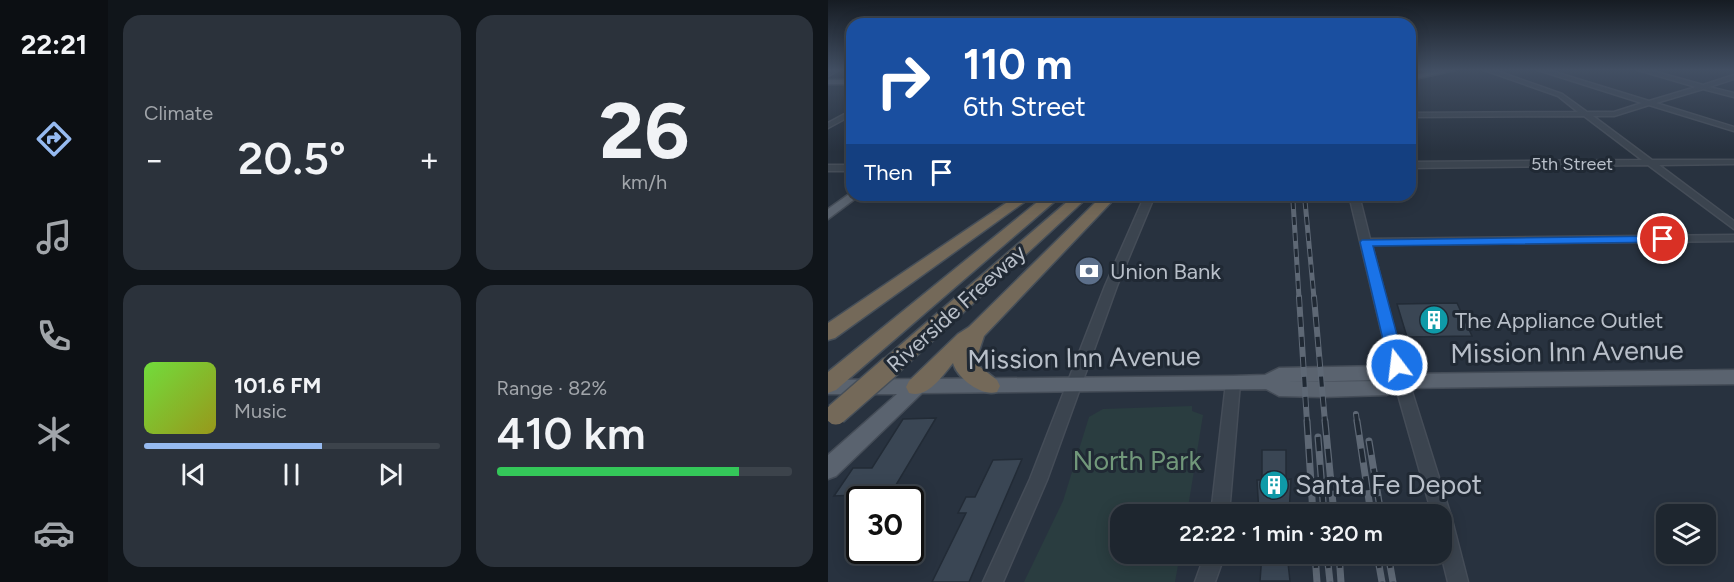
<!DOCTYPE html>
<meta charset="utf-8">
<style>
:root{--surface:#1e262f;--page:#2b323b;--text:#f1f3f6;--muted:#a1a5aa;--line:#3c434b;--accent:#96baf0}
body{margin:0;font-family:Figtree,sans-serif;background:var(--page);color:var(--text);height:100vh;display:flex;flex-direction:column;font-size:22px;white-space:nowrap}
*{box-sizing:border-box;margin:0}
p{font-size:20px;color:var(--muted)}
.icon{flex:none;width:33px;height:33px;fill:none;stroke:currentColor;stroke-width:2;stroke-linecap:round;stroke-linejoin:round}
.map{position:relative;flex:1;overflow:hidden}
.sheet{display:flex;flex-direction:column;gap:15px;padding:15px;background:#10151a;width:720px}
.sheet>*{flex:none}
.top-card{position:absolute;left:18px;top:18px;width:570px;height:183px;border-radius:18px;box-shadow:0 3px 15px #0003,0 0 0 2px var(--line);background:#1a4fa0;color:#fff;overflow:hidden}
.controls{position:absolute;left:828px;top:504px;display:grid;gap:12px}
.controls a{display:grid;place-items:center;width:60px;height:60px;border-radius:12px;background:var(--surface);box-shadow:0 3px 15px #0003,0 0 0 2px var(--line);font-size:30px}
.speed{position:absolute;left:18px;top:486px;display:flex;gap:12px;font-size:30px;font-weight:700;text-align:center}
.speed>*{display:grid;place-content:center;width:78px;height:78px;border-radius:50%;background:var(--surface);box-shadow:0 3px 15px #0003,0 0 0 2px var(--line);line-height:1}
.speed .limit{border:3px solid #111;border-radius:9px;background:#fff;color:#111}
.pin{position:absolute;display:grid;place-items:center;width:51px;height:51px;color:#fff;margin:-26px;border:3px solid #fff;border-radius:50%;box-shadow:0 2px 6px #0007}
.me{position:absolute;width:66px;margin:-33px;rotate:345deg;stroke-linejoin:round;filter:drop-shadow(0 0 4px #0008)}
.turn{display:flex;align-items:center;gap:21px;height:126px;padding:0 18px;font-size:27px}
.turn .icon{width:78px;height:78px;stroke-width:2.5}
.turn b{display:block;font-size:42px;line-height:51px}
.then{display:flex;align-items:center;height:57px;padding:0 18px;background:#0003;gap:12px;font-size:22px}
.big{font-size:45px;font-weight:600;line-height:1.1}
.sheet .widget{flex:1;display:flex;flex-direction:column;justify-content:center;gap:9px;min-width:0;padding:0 21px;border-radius:18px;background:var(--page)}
.sheet .dial{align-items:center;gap:0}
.dial b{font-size:78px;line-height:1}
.song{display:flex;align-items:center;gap:18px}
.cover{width:72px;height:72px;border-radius:9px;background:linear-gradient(135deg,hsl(100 70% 55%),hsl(60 70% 35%))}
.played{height:6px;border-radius:3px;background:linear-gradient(90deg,var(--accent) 60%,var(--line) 60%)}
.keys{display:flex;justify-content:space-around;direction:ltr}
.heat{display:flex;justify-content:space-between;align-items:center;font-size:33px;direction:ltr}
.charge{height:9px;border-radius:4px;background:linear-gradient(90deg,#34c759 82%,var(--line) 0)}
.sheet .tiles{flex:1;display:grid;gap:15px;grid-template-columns:repeat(2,1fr)}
.trip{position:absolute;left:282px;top:504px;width:342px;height:60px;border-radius:18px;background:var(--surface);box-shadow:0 3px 15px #0003,0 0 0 2px var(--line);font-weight:600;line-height:60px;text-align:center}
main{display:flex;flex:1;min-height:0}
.tab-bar{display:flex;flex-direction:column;width:108px;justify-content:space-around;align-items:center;background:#0c0f13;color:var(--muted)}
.tab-bar .icon{width:42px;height:42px}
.tab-bar .current{color:var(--accent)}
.tab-bar b{font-size:27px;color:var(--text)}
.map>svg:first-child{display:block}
.green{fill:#2a3d40}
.building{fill:#3a4654;stroke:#222b36;stroke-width:1.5}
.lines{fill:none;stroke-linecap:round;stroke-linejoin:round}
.minor-casing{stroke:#454d58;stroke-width:3}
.major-casing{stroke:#454d58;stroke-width:3}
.highway-casing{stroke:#464f59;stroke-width:3}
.minor{fill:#3b444f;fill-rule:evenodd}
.major{fill:#5a636f;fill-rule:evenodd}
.highway{fill:#746959;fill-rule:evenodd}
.rail-far3-casing{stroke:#5e6875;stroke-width:4}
.rail-far2-casing{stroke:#5e6875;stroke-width:5}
.rail-far1-casing{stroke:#5e6875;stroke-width:6}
.rail-casing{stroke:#5e6875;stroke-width:7}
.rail-far3{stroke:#202934;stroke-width:2;stroke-dasharray:6;stroke-linecap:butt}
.rail-far2{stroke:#202934;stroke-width:3;stroke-dasharray:8;stroke-linecap:butt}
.rail-far1{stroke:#202934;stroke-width:4;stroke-dasharray:10;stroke-linecap:butt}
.rail{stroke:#202934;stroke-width:4.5;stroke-dasharray:14;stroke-linecap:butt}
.highway-bridge-casing{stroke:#464f59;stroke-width:24;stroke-linecap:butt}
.highway-bridge{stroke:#746959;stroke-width:21}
.route{fill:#1a73e8;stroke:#114b97;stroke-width:1.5}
.labels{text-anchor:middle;stroke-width:6;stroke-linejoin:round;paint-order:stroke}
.far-street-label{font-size:18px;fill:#b8bfc9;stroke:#202934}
.poi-label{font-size:22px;fill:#b8bfc9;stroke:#202934;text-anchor:start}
.street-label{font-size:22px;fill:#b8bfc9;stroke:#202934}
.near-street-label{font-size:27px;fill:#b8bfc9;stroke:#202934}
.near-park-label{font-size:27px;fill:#71987a;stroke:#202934}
.near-poi-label{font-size:27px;fill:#b8bfc9;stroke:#202934;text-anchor:start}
</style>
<main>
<nav class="tab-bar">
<b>22:21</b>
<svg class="icon current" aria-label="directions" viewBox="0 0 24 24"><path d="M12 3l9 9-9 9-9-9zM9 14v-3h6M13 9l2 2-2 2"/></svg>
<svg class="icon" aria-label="music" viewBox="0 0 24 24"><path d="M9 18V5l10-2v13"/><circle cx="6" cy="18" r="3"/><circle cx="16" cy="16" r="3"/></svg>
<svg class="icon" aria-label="phone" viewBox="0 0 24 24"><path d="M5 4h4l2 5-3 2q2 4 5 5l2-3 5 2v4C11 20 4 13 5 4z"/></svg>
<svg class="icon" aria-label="climate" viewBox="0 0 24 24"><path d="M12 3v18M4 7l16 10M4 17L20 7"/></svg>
<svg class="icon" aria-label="car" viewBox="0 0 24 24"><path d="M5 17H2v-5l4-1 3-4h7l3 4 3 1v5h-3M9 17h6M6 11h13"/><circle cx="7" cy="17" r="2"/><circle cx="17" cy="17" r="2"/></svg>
</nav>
<section class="sheet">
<div class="tiles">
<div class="widget"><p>Climate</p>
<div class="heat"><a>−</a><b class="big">20.5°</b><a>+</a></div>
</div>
<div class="widget dial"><b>26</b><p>km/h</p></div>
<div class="widget">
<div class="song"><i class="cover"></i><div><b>101.6 FM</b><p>Music</p></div></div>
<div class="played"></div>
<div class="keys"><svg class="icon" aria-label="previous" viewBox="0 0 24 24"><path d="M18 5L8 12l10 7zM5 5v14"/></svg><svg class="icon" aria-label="pause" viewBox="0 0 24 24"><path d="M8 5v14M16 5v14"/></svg><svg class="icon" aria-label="next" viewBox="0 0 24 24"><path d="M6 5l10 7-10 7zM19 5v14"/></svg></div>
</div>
<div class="widget"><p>Range · 82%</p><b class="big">410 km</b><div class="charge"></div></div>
</div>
</section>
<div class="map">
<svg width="906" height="582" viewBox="0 0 906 582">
<rect width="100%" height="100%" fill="#28323f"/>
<path class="green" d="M364,406v5l11,4 -16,99h-67v40h60l-5,28h-151l39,-81 26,-84 14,-8z"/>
<g class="building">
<path d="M629,303l15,33 -65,1 -10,-33z"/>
<path d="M108,418l-49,82h-27v8h-14l8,-13 -20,1 19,-28h19l31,-49z"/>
<path d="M434,450h24v30l5,-1 -2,35h-30l-2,-34h5z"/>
<path d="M194,459l-53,123h-37l34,-69h-8l8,-16h9l18,-37z"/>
<path d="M434,554h25l3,27h-30z"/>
</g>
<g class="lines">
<g class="minor-casing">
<g id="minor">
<path d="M3,70h8l-11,6v-4z"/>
<path d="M656,70h10l68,24 25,18h27l28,-9 -104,-33h10l101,31 47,-14 -58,-17h11l54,15 31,-10v4l-25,8 25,6v4l-31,-8 -47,14 78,24v4l-85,-26 -35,11h-21l59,44h82v4l-75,1 75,56v8l-86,-64 -238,3v-6l232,-2 -58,-44 -174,1v-4l168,-1 -20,-16z"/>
<path d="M24,110v5l-24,13v-5z"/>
<rect x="0" y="165" width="24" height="6"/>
<path d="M317,195h10l-38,91 -70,194 -44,102h-20l47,-103 75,-193z"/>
<path d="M521,195h10l11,44 364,-4v6l-362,4 31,118 48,153 17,66h-20l-7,-28 1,-40h-10l-43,-151z"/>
<path d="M405,377l5,2 2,4 -11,131h-18l15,-131 2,-4z"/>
<path d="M377,554h20l-10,28h-20z"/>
</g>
</g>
<g class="major-casing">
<g id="major">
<path d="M611,70h16l-45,10v-4z"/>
<rect x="0" y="80" width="24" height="4"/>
<path d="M24,192v3h8l-32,24v-10z"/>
<path d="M556,366l19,8 331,-4v14l-331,4 -17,7 -64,2 -43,-1 -13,-7 -344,4 -86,83 -8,3v-24l69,-61h-69v-14l405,-4 32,-1 14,-7zM556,381l-97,1 95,-2z"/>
</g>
</g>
<g class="highway-casing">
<g id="highway">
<path d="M190,195h16l-199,143 -7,2v-17z"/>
<path d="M218,195h16l-226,195 -8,3v-21z"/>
<path d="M247,195h15l-191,177 -8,2 -8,-2 -3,-6 3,-6z"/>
<path d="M275,195h15l-134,141 -9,27 22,17 3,6 -3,6c-15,5 -40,-14 -44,-29 -11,13 -25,36 -44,30l-3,-6 3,-6 49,-47 11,-7z"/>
</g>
</g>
<use href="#minor" class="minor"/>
<use href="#major" class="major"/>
<use href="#highway" class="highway"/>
<g class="rail-far3-casing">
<g id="rail-far3">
<path d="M465,195v7"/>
<path d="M476,195l1,7"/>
</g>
</g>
<g class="rail-far2-casing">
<g id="rail-far2">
<path d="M465,201l6,97"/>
<path d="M477,201l9,97"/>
</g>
</g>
<g class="rail-far1-casing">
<g id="rail-far1">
<path d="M471,297l8,125"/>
<path d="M486,297l11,125"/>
<path d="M528,414l1,8"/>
</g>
</g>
<g class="rail-casing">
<g id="rail">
<path d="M479,421l6,93"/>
<path d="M497,421l9,93"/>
<path d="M529,421l14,93"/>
<path d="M490,437l6,77"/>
<path d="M541,441l12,73"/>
<path d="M487,554l2,28"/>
<path d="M499,554l3,28"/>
<path d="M511,554l2,28"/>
<path d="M549,554l5,28"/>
<path d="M560,554l5,28"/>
</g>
</g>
<use href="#rail-far3" class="rail-far3"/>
<use href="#rail-far2" class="rail-far2"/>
<use href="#rail-far1" class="rail-far1"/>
<use href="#rail" class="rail"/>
<g class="highway-bridge-casing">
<path id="highway-bridge" d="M8,414l55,-48"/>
</g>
<use href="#highway-bridge" class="highway-bridge"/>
</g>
<linearGradient id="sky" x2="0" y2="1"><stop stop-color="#161c23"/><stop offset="0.46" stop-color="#424f63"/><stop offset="1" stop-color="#424f63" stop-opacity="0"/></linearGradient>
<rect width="906" height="152" fill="url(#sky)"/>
<path class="route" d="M835,236l4,1v5l-294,4 32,119 -8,6 -8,-6 -29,-123 2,-2z"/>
<defs>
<g id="bank-disc" transform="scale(1.5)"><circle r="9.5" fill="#5c6f8a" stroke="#202934"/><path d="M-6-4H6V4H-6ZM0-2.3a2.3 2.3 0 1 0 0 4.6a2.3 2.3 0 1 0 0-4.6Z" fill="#fff"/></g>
<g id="building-disc" transform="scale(1.5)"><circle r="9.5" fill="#0f9aa8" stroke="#202934"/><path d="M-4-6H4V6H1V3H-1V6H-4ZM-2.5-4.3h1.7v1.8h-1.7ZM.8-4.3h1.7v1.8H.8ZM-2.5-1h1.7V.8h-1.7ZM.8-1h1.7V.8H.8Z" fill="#fff"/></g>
</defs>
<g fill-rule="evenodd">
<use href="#bank-disc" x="261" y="271"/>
<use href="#building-disc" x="606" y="320"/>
<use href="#building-disc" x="446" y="485"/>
</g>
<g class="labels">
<g class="far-street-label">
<text x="744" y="170">5th Street</text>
</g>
<g class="poi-label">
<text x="282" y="279">Union Bank</text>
<text x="627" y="328">The Appliance Outlet</text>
</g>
<g class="street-label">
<text transform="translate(128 308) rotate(-42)" y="8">Riverside Freeway</text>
</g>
<g class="near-street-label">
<text transform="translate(739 352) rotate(-1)" y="9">Mission Inn Avenue</text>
<text transform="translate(256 358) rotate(-1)" y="9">Mission Inn Avenue</text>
</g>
<g class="near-park-label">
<text x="309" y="470">North Park</text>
</g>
<g class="near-poi-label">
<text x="467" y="494">Santa Fe Depot</text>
</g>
</g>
</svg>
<div class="controls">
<a><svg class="icon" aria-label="layers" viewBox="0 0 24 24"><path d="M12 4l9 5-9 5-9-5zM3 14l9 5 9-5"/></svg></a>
</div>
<div class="speed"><div class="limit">30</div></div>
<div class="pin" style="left:835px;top:239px;background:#d93025"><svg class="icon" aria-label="arrive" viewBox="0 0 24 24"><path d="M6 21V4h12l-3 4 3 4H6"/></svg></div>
<svg class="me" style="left:569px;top:365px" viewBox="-20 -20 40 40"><circle r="17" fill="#1a73e8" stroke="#fff" stroke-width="3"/><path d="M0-11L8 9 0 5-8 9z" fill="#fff"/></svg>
<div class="trip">22:22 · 1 min · 320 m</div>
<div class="top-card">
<div class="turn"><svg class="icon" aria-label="right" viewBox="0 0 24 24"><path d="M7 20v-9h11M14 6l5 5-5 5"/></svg><div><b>110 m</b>6th Street</div></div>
<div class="then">Then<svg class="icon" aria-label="arrive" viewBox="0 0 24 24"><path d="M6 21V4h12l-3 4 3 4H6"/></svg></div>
</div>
</div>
</main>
